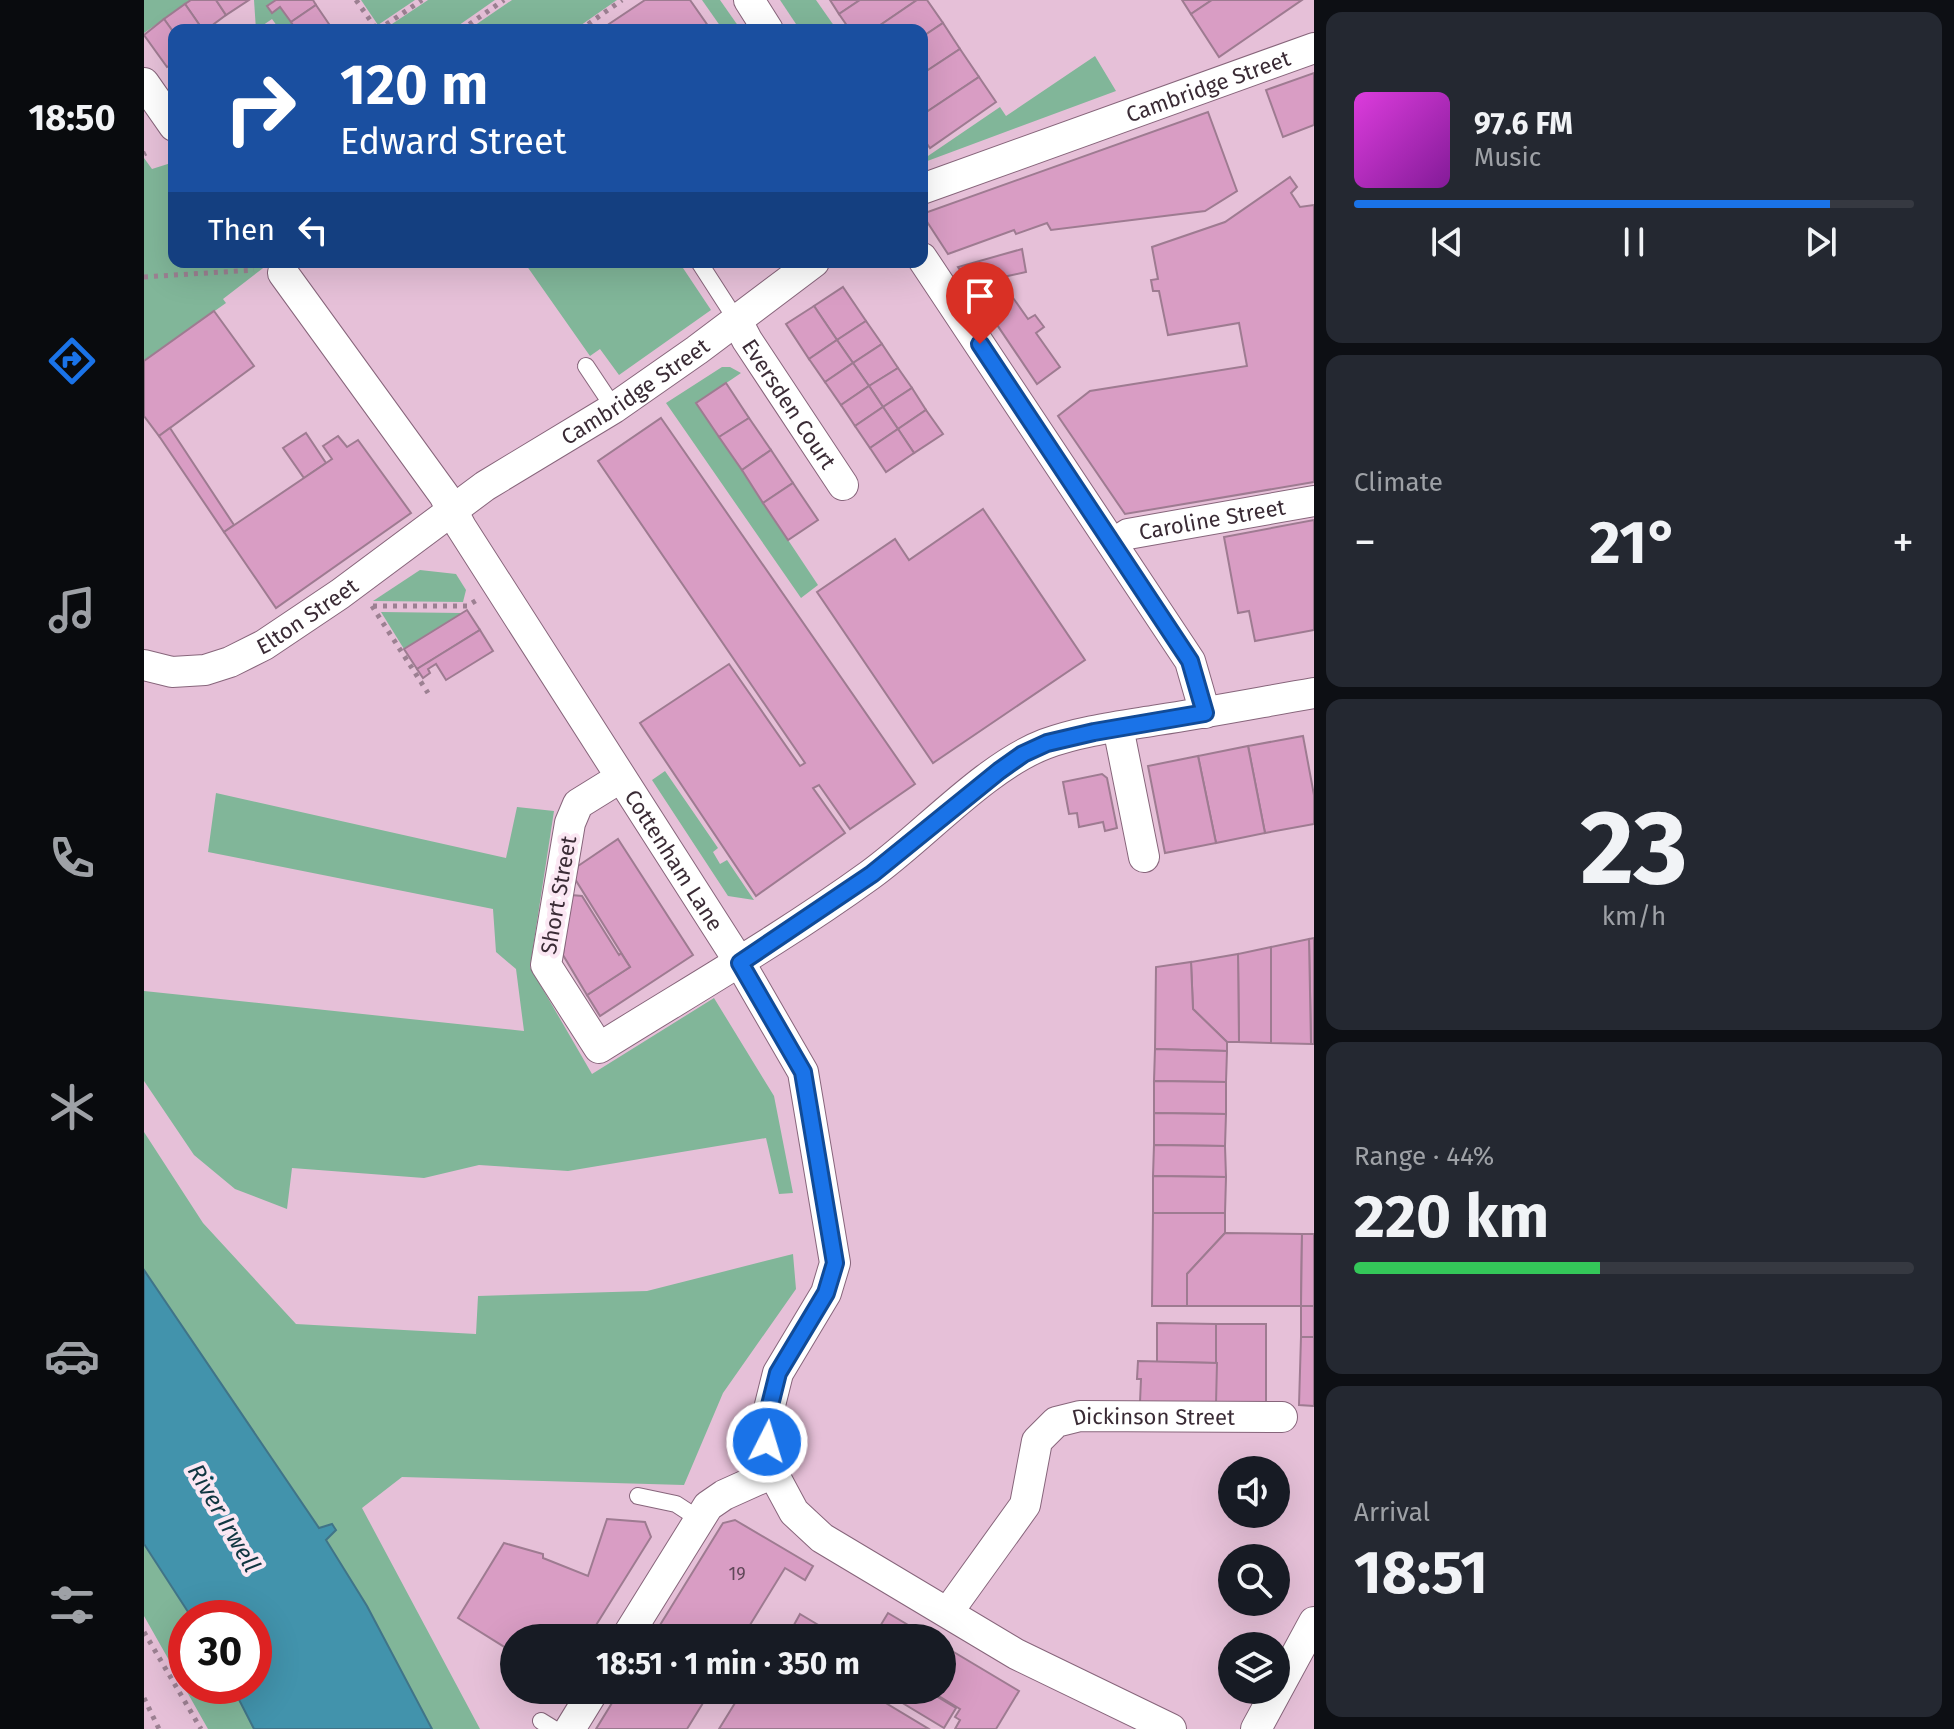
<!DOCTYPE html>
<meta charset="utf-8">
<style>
:root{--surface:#171b24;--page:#242831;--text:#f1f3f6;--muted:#9ea1a6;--line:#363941;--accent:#1a73e8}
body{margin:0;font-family:"Fira Sans",sans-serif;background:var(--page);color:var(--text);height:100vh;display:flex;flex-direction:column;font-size:30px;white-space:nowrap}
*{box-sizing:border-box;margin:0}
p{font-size:26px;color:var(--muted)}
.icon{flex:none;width:44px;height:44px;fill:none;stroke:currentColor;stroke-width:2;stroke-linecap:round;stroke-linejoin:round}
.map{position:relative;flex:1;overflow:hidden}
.details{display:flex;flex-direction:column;gap:12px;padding:12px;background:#0d0f14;width:640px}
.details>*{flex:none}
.banner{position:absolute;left:24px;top:24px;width:760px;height:244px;border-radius:16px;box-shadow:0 8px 32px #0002;background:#1a4fa0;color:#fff;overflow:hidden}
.tools{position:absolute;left:1074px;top:1456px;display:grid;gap:16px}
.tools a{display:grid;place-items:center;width:72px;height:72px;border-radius:50%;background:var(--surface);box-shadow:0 8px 32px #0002;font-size:40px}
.speed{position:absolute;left:24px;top:1600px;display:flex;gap:16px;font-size:40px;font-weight:700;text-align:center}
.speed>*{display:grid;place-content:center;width:104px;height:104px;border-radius:50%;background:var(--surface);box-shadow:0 8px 32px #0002;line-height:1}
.speed .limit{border:12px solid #d22;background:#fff;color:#111}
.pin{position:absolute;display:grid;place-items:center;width:68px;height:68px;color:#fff;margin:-82px -34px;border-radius:50% 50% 50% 0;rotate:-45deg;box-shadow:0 0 8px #0007}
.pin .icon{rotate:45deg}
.me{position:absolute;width:88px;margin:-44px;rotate:5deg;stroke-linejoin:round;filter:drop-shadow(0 0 6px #0008)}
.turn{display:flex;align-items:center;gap:28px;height:168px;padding:0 40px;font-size:36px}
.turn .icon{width:104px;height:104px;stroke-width:2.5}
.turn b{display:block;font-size:56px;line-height:68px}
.then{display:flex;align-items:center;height:76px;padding:0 40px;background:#0003;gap:16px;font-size:30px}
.big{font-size:60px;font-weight:700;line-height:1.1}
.details .tile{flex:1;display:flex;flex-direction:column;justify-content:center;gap:12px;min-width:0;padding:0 28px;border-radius:16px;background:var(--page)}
.details .dial{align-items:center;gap:0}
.dial b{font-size:104px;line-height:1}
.song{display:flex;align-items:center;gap:24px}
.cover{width:96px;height:96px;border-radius:12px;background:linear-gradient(135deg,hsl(300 70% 55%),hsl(290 70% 35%))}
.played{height:8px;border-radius:4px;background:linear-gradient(90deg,var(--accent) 85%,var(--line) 85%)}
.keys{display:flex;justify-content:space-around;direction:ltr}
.heat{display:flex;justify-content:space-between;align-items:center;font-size:44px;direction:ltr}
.charge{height:12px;border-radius:6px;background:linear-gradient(90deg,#34c759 44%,var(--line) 0)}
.trip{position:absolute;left:356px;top:1624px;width:456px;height:80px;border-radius:40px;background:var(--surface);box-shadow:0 8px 32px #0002;font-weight:700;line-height:80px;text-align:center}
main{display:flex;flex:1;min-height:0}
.tab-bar{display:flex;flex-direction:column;width:144px;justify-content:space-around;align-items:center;background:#090b0e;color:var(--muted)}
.tab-bar .icon{width:56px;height:56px}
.tab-bar .active{color:var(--accent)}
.tab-bar b{font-size:36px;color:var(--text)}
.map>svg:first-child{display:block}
.green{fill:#81b699}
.water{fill:#4293ac;stroke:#407488;stroke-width:2}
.building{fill:#d99dc4;stroke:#9e7b91;stroke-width:2}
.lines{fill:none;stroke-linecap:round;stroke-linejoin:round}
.service-casing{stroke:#87657b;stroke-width:18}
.minor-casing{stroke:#87657b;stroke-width:32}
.path{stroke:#9c8092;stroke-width:5;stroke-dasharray:4 6;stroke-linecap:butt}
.service{stroke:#fff;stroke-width:16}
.minor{stroke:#fff;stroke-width:30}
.route-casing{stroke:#114b97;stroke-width:20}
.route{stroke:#1a73e8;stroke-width:14}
.labels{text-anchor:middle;stroke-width:8;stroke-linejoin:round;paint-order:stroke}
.number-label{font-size:18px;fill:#624859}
.street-label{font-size:22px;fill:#3a2b35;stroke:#fbe7f3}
.water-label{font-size:24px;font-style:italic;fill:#103641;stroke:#fbe7f3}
</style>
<main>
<nav class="tab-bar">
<b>18:50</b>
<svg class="icon active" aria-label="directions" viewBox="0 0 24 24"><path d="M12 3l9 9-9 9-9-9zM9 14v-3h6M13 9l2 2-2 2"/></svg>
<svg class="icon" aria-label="music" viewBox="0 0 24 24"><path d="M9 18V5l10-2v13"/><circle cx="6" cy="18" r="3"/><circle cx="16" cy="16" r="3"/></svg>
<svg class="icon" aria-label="phone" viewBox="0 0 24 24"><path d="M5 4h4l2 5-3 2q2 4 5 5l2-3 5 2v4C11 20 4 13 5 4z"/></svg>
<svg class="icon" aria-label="climate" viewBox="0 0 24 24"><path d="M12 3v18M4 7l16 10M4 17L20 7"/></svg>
<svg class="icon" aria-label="car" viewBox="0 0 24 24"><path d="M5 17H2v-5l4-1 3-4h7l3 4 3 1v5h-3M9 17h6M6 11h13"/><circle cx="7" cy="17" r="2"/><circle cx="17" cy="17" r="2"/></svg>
<svg class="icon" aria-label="filters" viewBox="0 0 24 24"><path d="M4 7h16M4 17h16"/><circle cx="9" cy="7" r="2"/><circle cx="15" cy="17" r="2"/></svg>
</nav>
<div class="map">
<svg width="1170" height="1729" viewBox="0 0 1170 1729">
<rect width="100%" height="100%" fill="#e6c0d8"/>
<g class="green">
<path d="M0,0h47l-47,33z"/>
<path d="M110,0h22l20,30h-16l-8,-11 -16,11z"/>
<path d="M217,0h54l-37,25z"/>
<path d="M284,0h67l-43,30h-69z"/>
<path d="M368,0h105l-43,30h-106z"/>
<path d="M558,0h18l21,30h-18z"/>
<path d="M636,0h36l21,30h-37z"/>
<path d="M951,56l21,35 -194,72v-8l3,3 75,-51 6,9z"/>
<path d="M0,158l8,11 22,-7v100h97l-48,37 3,4 -82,58z"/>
<path d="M380,262h155l32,48 -92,65 -19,-26 -10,7z"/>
<path d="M578,367h8l11,6 -44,30 121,182 -17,13 -135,-195z"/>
<path d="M276,570l36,4 10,16 -3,12 -90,-1z"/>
<path d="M237,612l81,1 -58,36z"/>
<path d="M521,771l53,77 -5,4 7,12 7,-4 27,40 -26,-4 -76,-116z"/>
<path d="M72,793l290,65 11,-51 37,4 -24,156 62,107 122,-76 60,98 19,97 -14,1 -13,-56 -198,33 -89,-6 -55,13 -132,-10 -5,41 -52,-20 -41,-34 -50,-74v-90l380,40 -8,-62 -20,-17 -3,-43 -285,-57z"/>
<path d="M0,1132l59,91 93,101 180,10 2,-38 169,-5 146,-37 3,35 -73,104 -39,92 -282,-8 -40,31 118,221h-48l-65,-123 -41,-66 10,-10 -4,-6 -13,4 -175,-258z"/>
<path d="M0,1544l48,74h-6v68h46l22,43h-46l-64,-113z"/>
</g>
<path class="water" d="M0,1270l175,258 13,-4 4,6 -10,10 41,66 65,123h-178l-22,-43h22v-68h-62l-48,-74z"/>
<g class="building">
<path d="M47,0h25l10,15 -12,9 5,6h-16l-18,-26z"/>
<path d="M72,0h33l-23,15z"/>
<path d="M132,0h37l3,5 -25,17 -11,-15 -8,6 -5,-7z"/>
<path d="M501,0h45l21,30h-98l-4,-6z"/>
<path d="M686,0h30l-21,14z"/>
<path d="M716,0h57l-44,30h-23l-11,-16z"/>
<path d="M773,0h10l16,23 -21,14v-7h-49z"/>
<path d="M1038,0h30l-21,14z"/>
<path d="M1068,0h90l-83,57 -28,-43z"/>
<path d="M41,4l18,26h-29v3l-10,-14z"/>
<path d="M172,5l15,22 -4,3h-31l-5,-8z"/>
<path d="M20,19l10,14v30l-7,4 -23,-32z"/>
<path d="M799,23l17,26 -38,25v-37z"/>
<path d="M816,49l19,28 -57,38v-41z"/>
<path d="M1170,73v52l-31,12 -17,-47z"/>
<path d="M835,77l17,25 -66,46 -8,-11v-22z"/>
<path d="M1064,112l29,79 -32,20 -154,19 -4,-7 -31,11 -2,-4 -66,24 -26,-40z"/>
<path d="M1146,177l7,10 -6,6 9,14 14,-2v277l-189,32 -67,-98 32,-25 157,-25 -8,-43 -71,12 -9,-44h-6l-2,-11 7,-1 -6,-32 73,-25z"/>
<path d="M878,249l4,23 -27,6 29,41 7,-4 9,12 -8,6 24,34 -23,17 -79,-117z"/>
<path d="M699,287l23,34 -29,19 -23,-34z"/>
<path d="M670,306l23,34 -28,19 -23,-35z"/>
<path d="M70,311l40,55 -95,70 -15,-20v-55z"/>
<path d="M722,321l16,23 -29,19 -16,-23z"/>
<path d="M693,340l16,23 -28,19 -16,-23z"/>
<path d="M738,344l16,24 -29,18 -16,-23z"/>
<path d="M709,363l16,23 -28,19 -16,-23z"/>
<path d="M754,368l14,20 -29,19 -14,-21z"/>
<path d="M582,383l23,35 -30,19 -23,-34z"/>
<path d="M725,386l14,21 -28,19 -14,-21z"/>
<path d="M768,388l14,22 -28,19 -15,-22z"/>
<path d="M739,407l15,22 -28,19 -15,-22z"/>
<path d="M782,410l17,24 -29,19 -16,-24z"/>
<path d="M517,418l254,366 -65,45 -31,-44 -6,3 32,45 -89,63 -116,-173 89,-59 71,102 5,-3 -207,-302z"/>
<path d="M605,418l22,32 -29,20 -23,-33z"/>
<path d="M26,428l64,97 -10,7 -65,-96z"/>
<path d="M754,429l16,24 -28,19 -16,-24z"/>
<path d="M162,433l20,30 -22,15 -21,-30z"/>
<path d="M194,436l9,11 11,-7 53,73 -135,95 -52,-76 108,-73 -9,-13z"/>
<path d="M627,450l22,33 -30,20 -21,-33z"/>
<path d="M649,483l25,37 -30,20 -25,-37z"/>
<path d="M839,509l102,151 -152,103 -116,-171 78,-53 14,21z"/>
<path d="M1170,520v110l-59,11 -6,-30 -11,2 -14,-76z"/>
<path d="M323,610l13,20 -63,39 -13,-20z"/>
<path d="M336,630l13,21 -47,29 -10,-16 -8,5 2,4 -7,5 -6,-9z"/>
<path d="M1159,736l11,59v29l-49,9 -17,-87z"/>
<path d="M1104,746l17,87 -49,10 -18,-87z"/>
<path d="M1054,756l18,87 -51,10 -17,-87z"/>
<path d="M958,774l5,4 10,50 -12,3 -2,-9 -24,5 -2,-14 -8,1 -6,-32z"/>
<path d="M474,839l75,116 -93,61 -13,-21 43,-28 -55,-88 3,-13z"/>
<path d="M427,895l11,1 37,59 2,-2 9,14 -43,28 -24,-40z"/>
<path d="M1170,938v106h-3l-2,-105z"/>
<path d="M1165,939l2,105 -40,-1v-96z"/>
<path d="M1127,947v96l-32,-1 -1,-88z"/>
<path d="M1094,954l1,88h-12l-34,-33 -2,-47z"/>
<path d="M1047,962l2,47 34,33v9l-72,-2 1,-82z"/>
<path d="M1011,1049l72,2 -1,31 -72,-1z"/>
<path d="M1010,1081l72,1v32l-72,-1z"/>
<path d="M1010,1113l72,1 -1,32 -71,-1z"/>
<path d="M1010,1145l71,1 1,31 -73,-1z"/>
<path d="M1009,1176l73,1 -1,36h-72z"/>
<path d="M1009,1213h72v20l-38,41v32h-35z"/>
<path d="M1081,1233l77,1 -1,72h-114v-32z"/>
<path d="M1158,1234h12v72h-13z"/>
<rect x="1157" y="1306" width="13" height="31"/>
<path d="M1013,1323l59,1 1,39 -60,-1z"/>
<path d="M1072,1324h50v81l-50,-1z"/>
<path d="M1157,1337h13v69l-15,-1z"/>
<path d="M994,1361l79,2 -1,41 -76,-2 1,-23h-4z"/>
<path d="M463,1519l38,3 6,15 -63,101h-74v15l-56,-35 46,-75 39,11v4l45,18z"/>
<path d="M591,1520l78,46 -8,14 -20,-12 -43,70h-90l71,-115z"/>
<path d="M744,1613l42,25h-57z"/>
<path d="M656,1614l40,24h-51l2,-3 -2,-1z"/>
<path d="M798,1645l77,46 -23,38h-41l5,-9 -5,-3 5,-8 -31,-19h13z"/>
<path d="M476,1690h91l-24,39h-91z"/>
<path d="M599,1690h121l65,39h-210z"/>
<path d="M737,1690h45l30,18 -12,20z"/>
</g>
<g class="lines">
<g class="service-casing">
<g id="service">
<path d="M555,262l38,59"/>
<path d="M442,366l28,42"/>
<path d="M494,1496l38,8 23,15"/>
<path d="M397,1721l13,8"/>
</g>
</g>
<g class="minor-casing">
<g id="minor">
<path d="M605,0l19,30"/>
<path d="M0,83l30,43"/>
<path id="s1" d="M778,189l392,-141"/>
<path d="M778,258l268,403 15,52"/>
<path id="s2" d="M139,273l161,222 17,32 279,436 63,109 32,191 -9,30 -48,80 -9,36 -2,33 6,31 21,39 28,26 194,116 155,75"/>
<path id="s3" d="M593,321l10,19 96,145"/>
<path id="s4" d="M970,543l14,-9 186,-33"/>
<path id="s5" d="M0,665l28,7 33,-2 25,-8 34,-17 76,-51 145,-108 129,-78 83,-58 117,-88"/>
<path d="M974,727l26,130"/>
<path d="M476,778l-42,26 -8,19 -24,142 53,83c91,-57 184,-110 271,-173 54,-39 115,-108 175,-131 35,-13 76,-18 113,-24 52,-8 104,-18 156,-27"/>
<path id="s6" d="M804,1612l77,-107 12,-64 19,-19 24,-6 202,1"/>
<path d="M482,1638l82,-132 16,-11 49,-22"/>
<path d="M426,1729l24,-39"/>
<path d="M1112,1729l58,-107"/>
</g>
</g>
<g class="path">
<path d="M212,0l21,30"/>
<path d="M234,30l44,-30"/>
<path d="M317,30l43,-30"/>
<path d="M436,30l42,-30"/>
<path d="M0,154l2,-1"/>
<path d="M0,277l110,-7"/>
<path d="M228,606l56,87"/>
<path d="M229,606h94l10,-6"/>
<path d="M0,1632l57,97"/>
<path d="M0,1698l15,31"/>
</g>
<use href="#service" class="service"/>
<use href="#minor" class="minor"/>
</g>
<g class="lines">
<g class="route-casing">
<path id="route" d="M623,1442l2,-33 9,-36 48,-80 9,-30 -32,-191 -63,-109 132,-89 127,-103 24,-17 24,-11 47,-11 111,-19 -15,-52 -210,-317"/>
</g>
<use href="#route" class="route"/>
</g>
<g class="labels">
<g class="number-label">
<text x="593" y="1580">19</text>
</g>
<g class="street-label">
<text dy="8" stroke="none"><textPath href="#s1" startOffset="304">Cambridge Street</textPath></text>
<text dy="8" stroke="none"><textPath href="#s5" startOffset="576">Cambridge Street</textPath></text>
<text dy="8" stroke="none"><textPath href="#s3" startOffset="98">Eversden Court</textPath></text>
<text dy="8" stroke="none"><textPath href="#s4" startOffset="102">Caroline Street</textPath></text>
<text dy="8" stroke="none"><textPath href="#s5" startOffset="178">Elton Street</textPath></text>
<text dy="8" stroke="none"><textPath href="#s2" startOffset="706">Cottenham Lane</textPath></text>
<text transform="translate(414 895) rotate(-80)" y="8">Short Street</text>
<text dy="8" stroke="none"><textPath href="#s6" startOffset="322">Dickinson Street</textPath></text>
</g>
<g class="water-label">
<text transform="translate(80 1518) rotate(60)" y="8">River Irwell</text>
</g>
</g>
</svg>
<div class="tools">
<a><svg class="icon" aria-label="sound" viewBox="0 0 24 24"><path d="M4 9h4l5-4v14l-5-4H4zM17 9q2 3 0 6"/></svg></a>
<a><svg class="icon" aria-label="search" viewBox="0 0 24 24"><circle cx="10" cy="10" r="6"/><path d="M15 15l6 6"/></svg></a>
<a><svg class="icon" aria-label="layers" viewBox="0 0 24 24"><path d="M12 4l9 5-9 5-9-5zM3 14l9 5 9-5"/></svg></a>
</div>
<div class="speed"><div class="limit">30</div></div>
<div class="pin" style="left:836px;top:344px;background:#d93025"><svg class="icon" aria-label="arrive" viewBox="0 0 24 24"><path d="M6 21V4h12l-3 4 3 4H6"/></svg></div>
<svg class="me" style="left:623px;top:1442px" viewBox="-20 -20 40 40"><circle r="17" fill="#1a73e8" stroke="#fff" stroke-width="3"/><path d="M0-11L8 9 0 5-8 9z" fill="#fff"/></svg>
<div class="trip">18:51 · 1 min · 350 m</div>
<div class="banner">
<div class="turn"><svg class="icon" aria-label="right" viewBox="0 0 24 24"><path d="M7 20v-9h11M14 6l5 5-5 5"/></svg><div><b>120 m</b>Edward Street</div></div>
<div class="then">Then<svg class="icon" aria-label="left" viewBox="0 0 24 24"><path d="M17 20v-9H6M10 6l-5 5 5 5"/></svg></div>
</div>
</div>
<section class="details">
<div class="tile">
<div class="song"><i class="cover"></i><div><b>97.6 FM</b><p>Music</p></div></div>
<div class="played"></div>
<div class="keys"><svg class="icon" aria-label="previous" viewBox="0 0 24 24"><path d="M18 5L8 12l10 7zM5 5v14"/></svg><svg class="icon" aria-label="pause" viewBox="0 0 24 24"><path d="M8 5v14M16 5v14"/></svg><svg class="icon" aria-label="next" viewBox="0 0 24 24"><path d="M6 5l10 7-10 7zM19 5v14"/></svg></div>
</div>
<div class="tile"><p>Climate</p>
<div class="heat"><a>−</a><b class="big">21°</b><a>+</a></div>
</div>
<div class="tile dial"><b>23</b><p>km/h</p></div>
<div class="tile"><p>Range · 44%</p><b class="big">220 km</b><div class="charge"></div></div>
<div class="tile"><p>Arrival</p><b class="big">18:51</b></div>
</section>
</main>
